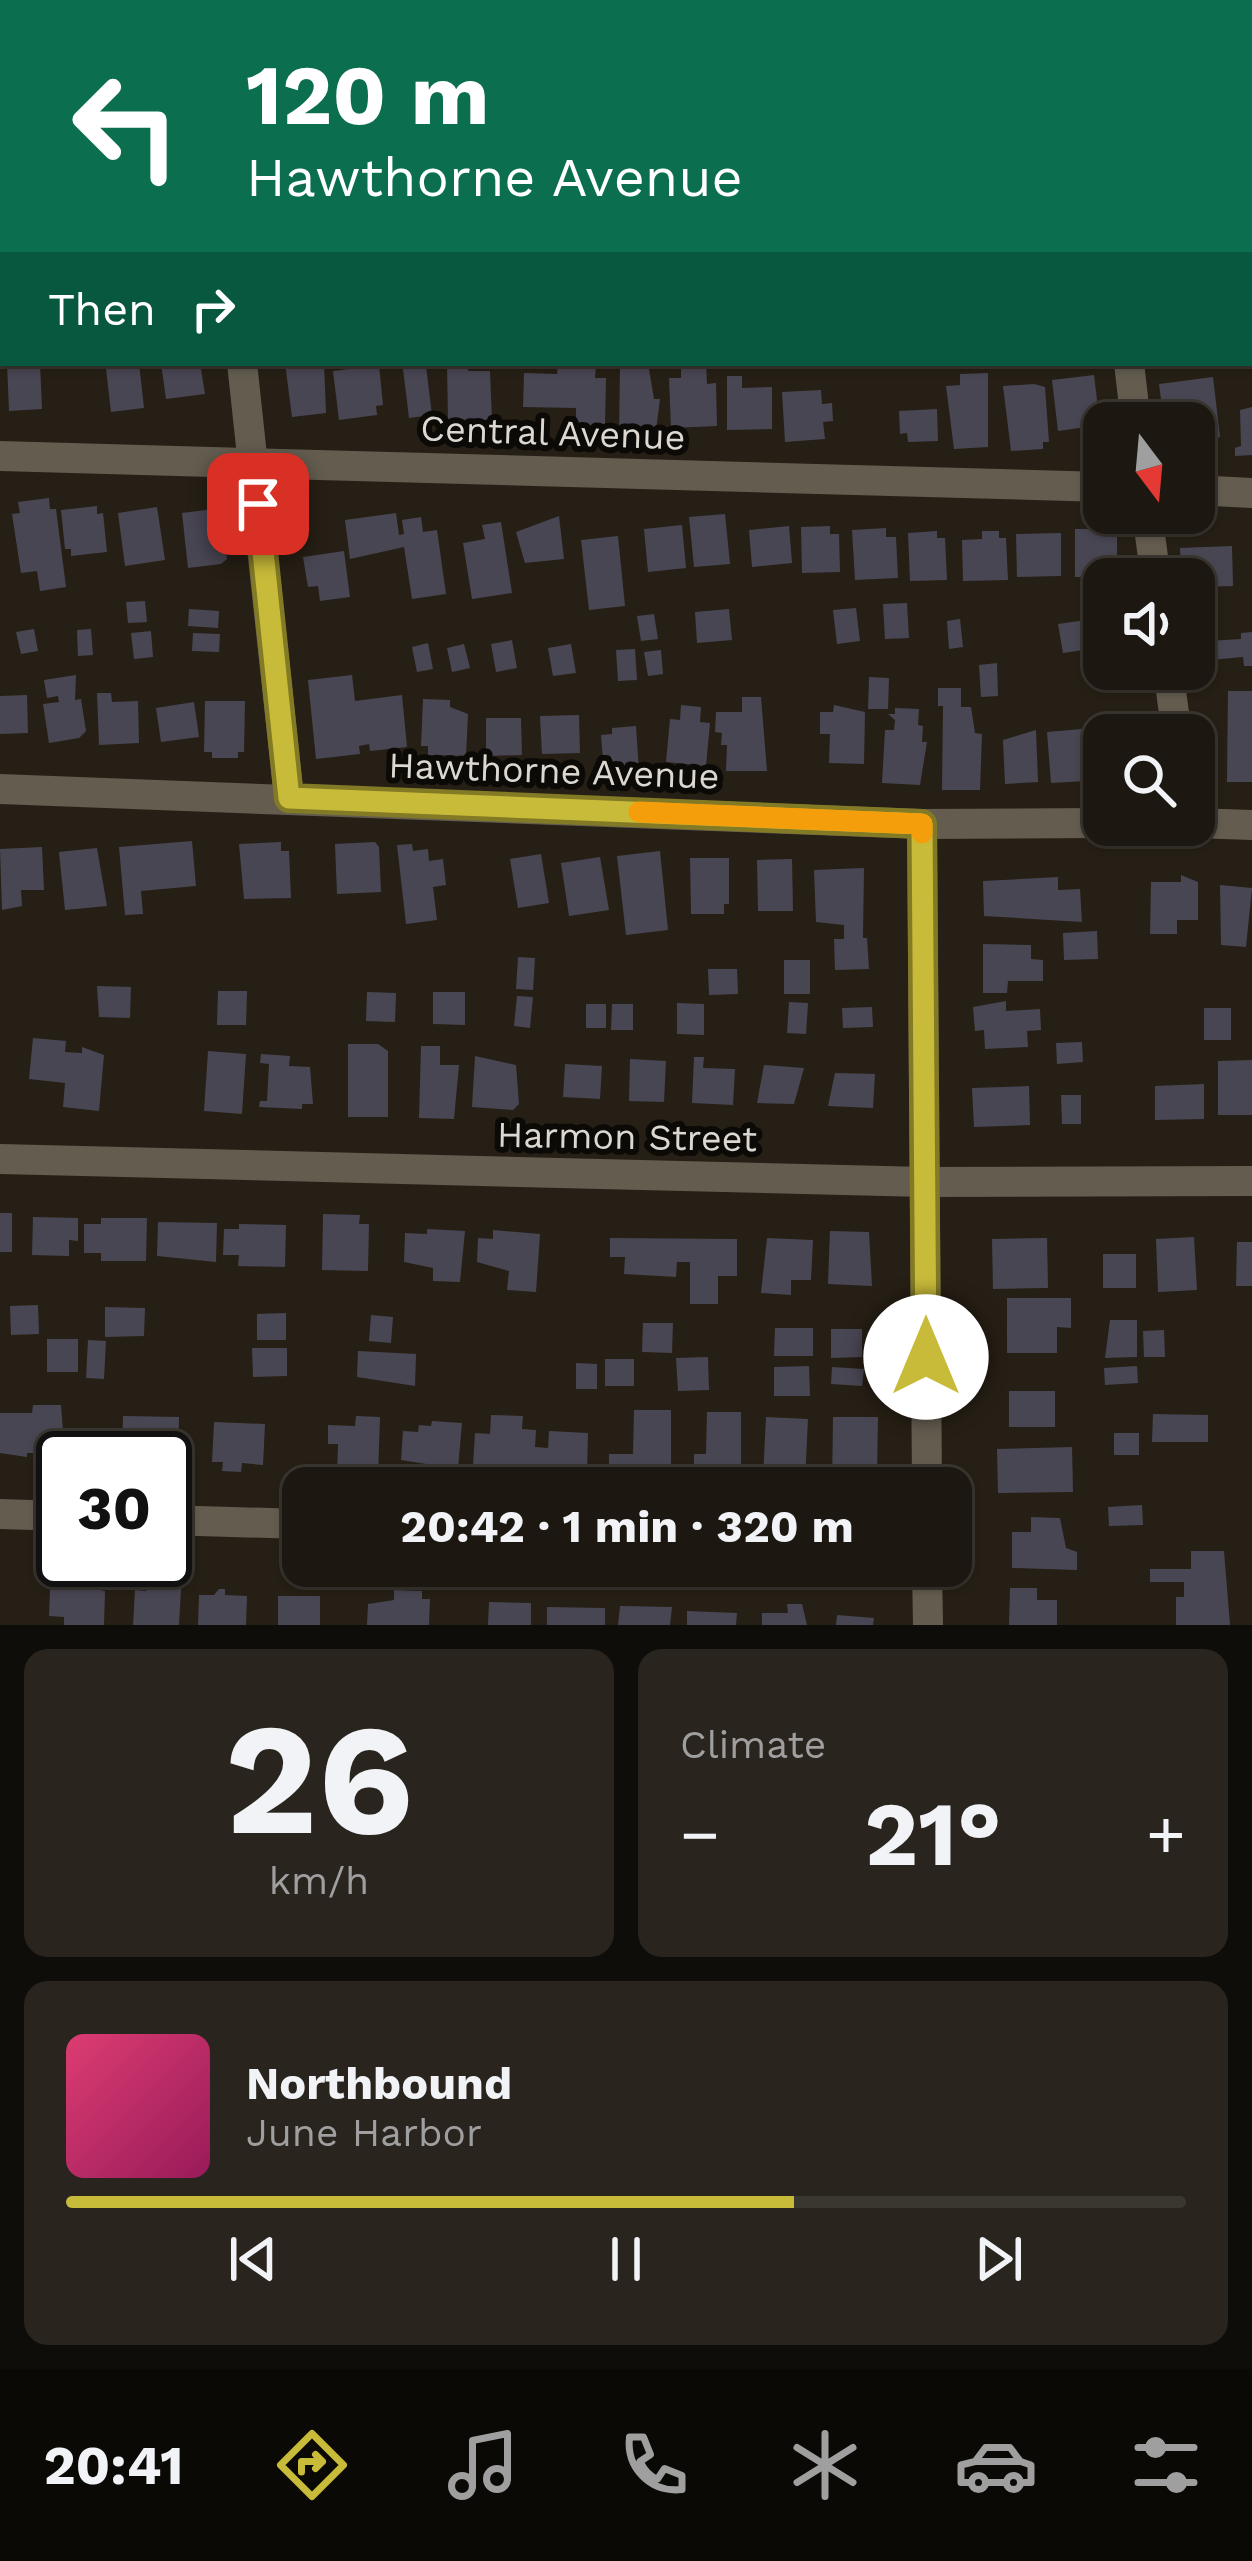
<!DOCTYPE html>
<meta charset="utf-8">
<style>
:root{--surface:#1c1710;--page:#29241e;--text:#f1f3f6;--muted:#a09f9f;--line:#3a3630;--accent:#c9bb3a}
body{margin:0;font-family:"Work Sans",sans-serif;background:var(--page);color:var(--text);height:100vh;display:flex;flex-direction:column;font-size:45px;white-space:nowrap}
*{box-sizing:border-box;margin:0}
p{font-size:39px;color:var(--muted)}
.icon{flex:none;width:66px;height:66px;fill:none;stroke:currentColor;stroke-width:2;stroke-linecap:round;stroke-linejoin:round}
.map{position:relative;height:1625px;overflow:hidden}
.panel{display:flex;flex-direction:column;gap:24px;padding:24px;background:#0f0d09;flex:1}
.panel>*{flex:none}
.top-card{position:absolute;left:0px;top:0px;width:1254px;height:366px;box-shadow:0 3px 9px #0004,0 0 0 3px var(--line);background:#0b6e4f;color:#fff;overflow:hidden}
.needle{width:78px;rotate:164deg}
.fabs{position:absolute;left:1083px;top:402px;display:grid;gap:24px}
.fabs a{display:grid;place-items:center;width:132px;height:132px;border-radius:24px;background:var(--surface);box-shadow:0 3px 9px #0004,0 0 0 3px var(--line);font-size:60px}
.speed{position:absolute;left:36px;top:1431px;display:flex;gap:24px;font-size:60px;font-weight:700;text-align:center}
.speed>*{display:grid;place-content:center;width:156px;height:156px;border-radius:50%;background:var(--surface);box-shadow:0 3px 9px #0004,0 0 0 3px var(--line);line-height:1}
.speed .limit{border:6px solid #111;border-radius:18px;background:#fff;color:#111}
.pin{position:absolute;display:grid;place-items:center;width:102px;height:102px;color:#fff;margin:-51px;border-radius:24px;box-shadow:0 6px 18px #0006}
.me{position:absolute;width:132px;margin:-66px;rotate:0deg;stroke-linejoin:round;filter:drop-shadow(0 0 9px #0008)}
.turn{display:flex;align-items:center;gap:42px;height:252px;padding:0 48px;font-size:54px}
.turn .icon{width:156px;height:156px;stroke-width:2.5}
.turn b{display:block;font-size:84px;line-height:102px}
.then{display:flex;align-items:center;height:114px;padding:0 48px;background:#0003;gap:24px;font-size:45px}
.big{font-size:90px;font-weight:700;line-height:1.1}
.panel .tile{flex:1;display:flex;flex-direction:column;justify-content:center;gap:18px;min-width:0;padding:0 42px;border-radius:24px;background:var(--page)}
.panel .dial{align-items:center;gap:0}
.dial b{font-size:156px;line-height:1}
.song{display:flex;align-items:center;gap:36px}
.cover{width:144px;height:144px;border-radius:18px;background:linear-gradient(135deg,hsl(340 70% 55%),hsl(330 70% 35%))}
.played{height:12px;border-radius:6px;background:linear-gradient(90deg,var(--accent) 65%,var(--line) 65%)}
.keys{display:flex;justify-content:space-around;direction:ltr}
.heat{display:flex;justify-content:space-between;align-items:center;font-size:66px;direction:ltr}
.panel .tiles{flex:1;display:grid;gap:24px;grid-template-columns:1fr 1fr}
.tile:last-child{grid-column:span 2}
.trip{position:absolute;left:282px;top:1467px;width:690px;height:120px;border-radius:24px;background:var(--surface);box-shadow:0 3px 9px #0004,0 0 0 3px var(--line);font-weight:700;line-height:120px;text-align:center}
.menu{display:flex;height:192px;justify-content:space-around;align-items:center;background:#0b0906;color:var(--muted)}
.menu .icon{width:84px;height:84px}
.menu .on{color:var(--accent)}
.menu b{font-size:54px;color:var(--text)}
.map>svg:first-child{display:block}
.building{fill:#494653}
.lines{fill:none;stroke-linecap:round;stroke-linejoin:round}
.minor{stroke:#635c4f;stroke-width:30}
.route-casing{stroke:#837a26;stroke-width:30}
.route{stroke:#c9bb3a;stroke-width:21}
.slow{stroke:#f59e0b;stroke-width:21}
.labels{text-anchor:middle;stroke-width:12;stroke-linejoin:round;paint-order:stroke}
.street-label{font-size:36px;fill:#dcd8d1;stroke:#0c0a06}
</style>
<div class="map">
<svg width="1252" height="1625" viewBox="0 0 1252 1625">
<rect width="100%" height="100%" fill="#261f15"/>
<g class="building">
<path d="M7,363h33l2,46 -33,2z"/>
<path d="M110,363h29l5,45 -33,4 -5,-43z"/>
<path d="M161,363h39l5,31 -39,5z"/>
<path d="M285,363h39l2,50 -34,4z"/>
<path d="M447,363h21v8h22l2,50 -44,1z"/>
<path d="M558,363l38,1 -1,14h11l-1,48 -29,-2v-16l-53,-1 1,-34 33,1z"/>
<path d="M620,363h28l6,36h6l-5,39 -36,1z"/>
<path d="M681,363h25l1,21 9,-1 1,43 -46,2 -2,-50h12z"/>
<path d="M379,365l4,40 -7,1 1,9 -38,5 -6,-49z"/>
<path d="M426,366l6,49 -23,3 -6,-49z"/>
<path d="M988,373v74l-34,2 -8,-63 14,-1v-11z"/>
<path d="M1094,375l6,50 -42,6 -6,-51z"/>
<path d="M727,376h15v12l30,-1v42l-45,1z"/>
<path d="M1213,377l7,60 -7,1 1,9 -20,2v-26h-30l-5,-39z"/>
<path d="M1034,384l11,3 4,55h-6v7l-32,2 -8,-65z"/>
<path d="M821,390l1,14 10,-1 1,18 -10,1 2,17 -40,3 -3,-50z"/>
<path d="M1252,407v48l-17,1v-8l6,-2 -1,-36z"/>
<path d="M937,409l1,32 -30,1 -1,-9 -7,1 -1,-23z"/>
<path d="M49,498l1,11h6l10,78 -26,4 -3,-20 -16,2 -9,-59 8,-1 -2,-11z"/>
<path d="M97,506v8l6,-1 4,39 -36,4v-7h-6l-4,-39z"/>
<path d="M157,507l8,53 -40,6 -7,-53z"/>
<path d="M214,509l2,14h7l4,36 -6,5 -33,4 -6,-55z"/>
<path d="M396,513l3,22 5,-1 -2,-14 19,-3 2,15 14,-2 9,64 -34,5 -8,-52 -54,12 -5,-39z"/>
<path d="M725,514l5,50 -36,3 -5,-50z"/>
<path d="M559,516l5,43 -39,4 -9,-31z"/>
<path d="M501,522l11,71 -40,6 -9,-56 22,-4 -3,-14z"/>
<path d="M682,525l4,43 -38,4 -4,-43z"/>
<path d="M789,526l3,37 -40,4 -3,-37z"/>
<path d="M830,526v8h9l1,38 -38,1 -1,-46z"/>
<path d="M886,528v9h10l2,41 -43,2 -3,-50z"/>
<rect x="1075" y="529" width="42" height="48"/>
<path d="M937,531v7h8l2,42 -37,1 -2,-48z"/>
<path d="M982,531h17v7h7l2,42 -45,1 -1,-41 20,-1z"/>
<path d="M1061,533v43l-44,1 -1,-43z"/>
<path d="M618,536l7,70 -36,4 -8,-70z"/>
<path d="M1232,546l1,40 -35,1 -1,-17h-16l-1,-22z"/>
<path d="M344,551l6,46 -30,4 -2,-15 -10,1 -5,-30z"/>
<path d="M145,601l2,21 -19,1 -2,-21z"/>
<path d="M907,603l2,35 -24,1 -2,-35z"/>
<path d="M856,608l4,33 -23,3 -4,-34z"/>
<path d="M189,609l30,2 -1,17 -30,-2z"/>
<path d="M729,609l3,31 -35,3 -2,-31z"/>
<path d="M654,614l4,25 -17,2 -4,-25z"/>
<path d="M960,619l3,28 -14,2 -2,-28z"/>
<path d="M1086,620l2,14 16,-3v23l-12,2 -2,-7 -27,4 -5,-29z"/>
<path d="M34,629l4,22 -17,3 -5,-22z"/>
<path d="M91,629l2,26 -15,1 -1,-26z"/>
<path d="M151,631l2,26 -19,2 -3,-26z"/>
<path d="M1252,632v34h-8l-1,-9 -33,3 -2,-19 33,-2v-6z"/>
<path d="M193,633l27,1 -1,18 -27,-1z"/>
<path d="M512,640l5,28 -21,4 -5,-28z"/>
<path d="M428,643l5,26 -16,3 -5,-25z"/>
<path d="M464,644l6,24 -18,4 -5,-24z"/>
<path d="M571,644l5,29 -23,3 -5,-28z"/>
<path d="M635,649l2,31 -19,1 -2,-31z"/>
<path d="M661,650l2,24 -15,2 -4,-24z"/>
<path d="M997,663l1,33 -17,1 -2,-32z"/>
<path d="M76,675l-1,25 6,-1 5,32 -7,7 -30,5 -6,-39 16,-2 -1,-6 -11,2 -3,-18z"/>
<path d="M352,675l3,26 47,-6 5,52 -37,4 -1,-7 -10,2 1,8 -44,5 -8,-79z"/>
<path d="M869,677l20,1 -1,31h-20z"/>
<path d="M938,688h23v19h10l4,26 7,1 -2,56h-38l1,-84h-5z"/>
<path d="M1228,691h24v91h-25z"/>
<path d="M97,693h14l1,9 26,-1 1,42 -40,2z"/>
<path d="M27,695l1,38 -28,1v-38z"/>
<path d="M742,697h19l6,74h-41l1,-26h-6l1,-12 -7,-1 1,-20h26z"/>
<path d="M423,699l27,1v7l18,7 -2,42 -38,-1v-9h-7z"/>
<path d="M205,701h40l-1,51h-6v6h-26v-6h-8z"/>
<path d="M194,702l5,35 -38,5 -5,-34z"/>
<path d="M681,705l20,2 -1,15 10,1 -4,43 -40,-4 4,-43 10,1z"/>
<path d="M834,705l31,7 -1,52 -35,-1 1,-29h-10v-22h13z"/>
<path d="M895,708l24,1 -1,16 5,1 -1,16h5l-7,43 -38,-2 3,-53h9l1,-10 -7,-6h7z"/>
<path d="M1119,714h26l4,21h-39v-8h10z"/>
<path d="M579,715l1,38 -38,1 -2,-38z"/>
<path d="M486,718h35l1,37 -36,1z"/>
<path d="M636,726l3,45 -35,2 -3,-38 11,-1v-6z"/>
<path d="M1082,729l4,52 -35,2 -4,-51z"/>
<path d="M1036,730l2,52 -33,2 -2,-44z"/>
<path d="M192,841l4,45 -55,5 2,23 -18,1 -6,-68z"/>
<path d="M281,842v9h8l2,47 -47,1 -5,-55z"/>
<path d="M375,842l4,5 2,45 -44,2 -2,-50z"/>
<path d="M412,844l1,7 15,-2 1,12 14,-2 3,26 -13,2 4,33 -31,4 -9,-79z"/>
<path d="M42,847l2,43h-23l1,16 -20,4 -2,-61z"/>
<path d="M97,848l10,58 -42,4 -6,-58z"/>
<path d="M660,851l8,79 -42,5 -9,-79z"/>
<path d="M541,854l8,49 -31,5 -8,-49z"/>
<path d="M600,857l9,53 -40,6 -8,-53z"/>
<path d="M690,858h39v46h-5v10h-33z"/>
<path d="M792,859l1,52h-35l-1,-51z"/>
<path d="M864,868l-1,70h4l2,31 -34,1 -1,-31h10v-14l-28,-3 -2,-52z"/>
<path d="M1181,875l17,7v38h-21v14h-27l1,-52h30z"/>
<path d="M1058,877v13l22,-1 2,33 -98,-6 -1,-35z"/>
<path d="M1220,885l32,3 -6,59 -25,-2z"/>
<path d="M1097,931l1,28 -34,1 -1,-27z"/>
<path d="M983,944l48,1v14l12,1v21h-35l-1,12h-24z"/>
<path d="M518,957l17,1 -2,32 -17,-1z"/>
<rect x="784" y="960" width="26" height="34"/>
<path d="M708,969h29l1,25 -29,1z"/>
<path d="M97,986l34,1 -1,31 -31,-1z"/>
<path d="M218,991h29l-1,34h-29z"/>
<path d="M367,992l29,1 -1,29 -29,-1z"/>
<path d="M433,992h32v33l-32,-1z"/>
<path d="M517,996l16,1 -3,31 -16,-2z"/>
<path d="M1006,1001v10l34,-2 1,21 -14,1 1,16 -43,2 -1,-19 -9,1 -2,-24z"/>
<path d="M789,1002l19,1 -2,31 -19,-1z"/>
<path d="M677,1003l27,1v31l-27,-1z"/>
<rect x="586" y="1004" width="20" height="24"/>
<path d="M612,1004h21v26h-22z"/>
<path d="M872,1007l1,20 -30,1 -1,-20z"/>
<rect x="1204" y="1008" width="27" height="32"/>
<path d="M33,1038l33,3 -1,11 17,1v-6l22,8 -5,56 -36,-4 2,-24 -36,-4z"/>
<path d="M1082,1042l1,20 -26,2 -1,-21z"/>
<path d="M348,1044h30l10,7v66h-40z"/>
<path d="M421,1046h19v19h19l-5,54 -35,-1z"/>
<path d="M208,1051l38,3 -4,60 -38,-3z"/>
<path d="M261,1054l29,2 -1,10 21,1 3,37h-11v5l-43,-2 1,-6h7l2,-37 -9,-1z"/>
<path d="M475,1056l41,9 3,39 -6,6 -41,-3z"/>
<path d="M694,1057h10l-1,11 32,1 -2,36 -41,-2z"/>
<path d="M630,1059l36,2 -2,41 -35,-1z"/>
<path d="M1252,1060v55h-34v-54z"/>
<path d="M565,1064l37,2 -2,33 -37,-2z"/>
<path d="M764,1065l40,3 -10,36 -37,-1z"/>
<path d="M835,1073l40,1 -2,34 -45,-2z"/>
<path d="M1204,1084v35l-49,1v-34z"/>
<path d="M1029,1086l1,39 -56,2 -2,-39z"/>
<path d="M1061,1095h20v29h-19z"/>
<rect x="0" y="1213" width="12" height="39"/>
<path d="M323,1214l37,1 -1,9h10l-1,47 -46,-1z"/>
<path d="M33,1217l45,1v23l-9,-1v16l-37,-1z"/>
<path d="M101,1218h46l-1,43h-45v-8h-17v-29h17z"/>
<path d="M158,1222l59,1 -1,39 -59,-6z"/>
<path d="M239,1224l47,1 -1,42 -47,-1 1,-11h-16l1,-26h15z"/>
<path d="M427,1229l38,2 -5,51 -27,-1v-13l-29,-6 1,-29 22,1z"/>
<path d="M493,1230l47,4 -4,58 -29,-2 2,-19 -32,-9 1,-24 15,1z"/>
<path d="M830,1231l39,1 3,54 -44,-2z"/>
<path d="M1194,1237l3,53 -39,2 -2,-53z"/>
<path d="M610,1238l127,1v37h-19v28h-28v-42h-13l-1,15 -52,-3 1,-17h-15z"/>
<path d="M767,1238l46,2 -2,40h-20v15l-30,-2z"/>
<path d="M1047,1238l1,50 -55,1 -1,-50z"/>
<path d="M1237,1242h15v44h-16z"/>
<rect x="1103" y="1254" width="33" height="34"/>
<path d="M1007,1298h64v30l-14,-1v26h-50z"/>
<path d="M38,1305l1,29 -28,1 -1,-29z"/>
<path d="M105,1307l40,1 -1,28 -39,1z"/>
<path d="M286,1313v27h-29v-26z"/>
<path d="M371,1315l22,2 -2,26 -22,-2z"/>
<path d="M1110,1320h27v37l-32,1z"/>
<path d="M643,1323h30l-1,30 -30,-1z"/>
<path d="M775,1328h38v28h-39z"/>
<path d="M831,1329h31v28l-31,1z"/>
<path d="M1164,1330l1,27h-21l-1,-26z"/>
<rect x="47" y="1339" width="31" height="33"/>
<path d="M88,1340l18,1 -2,38 -18,-1z"/>
<path d="M252,1348h35v28l-34,1z"/>
<path d="M358,1351l58,3 -1,32 -58,-9z"/>
<path d="M708,1357l1,33 -31,1 -2,-33z"/>
<rect x="605" y="1359" width="29" height="27"/>
<path d="M576,1363l21,1v25h-21z"/>
<path d="M809,1366l1,30h-36v-29z"/>
<path d="M1137,1366l1,17 -33,2 -1,-17z"/>
<path d="M832,1367l32,2 -2,17 -31,-2z"/>
<rect x="1009" y="1391" width="46" height="36"/>
<path d="M33,1405h28l4,53h-8v-5l-20,5v-5h-10v4l-27,-4v-40h32z"/>
<path d="M634,1410h37v65l-62,-5v-16h24z"/>
<path d="M707,1412h34v64l-47,-1v-21h12z"/>
<path d="M1153,1414l55,1v27h-56z"/>
<path d="M491,1415l32,1 -1,13 14,1 -1,17 13,1 1,-17 39,2 -1,40 -114,-8 2,-32 15,1z"/>
<path d="M123,1416l56,1 -1,42 -56,-2z"/>
<path d="M356,1416l24,1 -2,60 -41,-2 1,-31h-10v-19l27,1z"/>
<path d="M766,1417l42,2 -3,62 -42,-2z"/>
<path d="M833,1417h45l-1,59h-14v12h-31z"/>
<path d="M432,1421l30,2 -4,46 -57,-9 2,-29 15,1 1,-7 12,1z"/>
<path d="M214,1422l51,2 -2,41 -21,-2 -1,9 -19,-1 1,-9h-11z"/>
<rect x="1114" y="1433" width="25" height="22"/>
<path d="M1072,1447l1,45 -75,1 -1,-44z"/>
<path d="M1142,1505l1,20 -34,1 -1,-19z"/>
<path d="M1031,1517l29,1 6,30 11,4v18l-65,-2v-36h19z"/>
<path d="M1191,1551h33l6,74h-54v-28h8v-15h-34v-13h41z"/>
<path d="M147,1578l25,1v9l9,1 -2,36h-46l2,-35 11,1z"/>
<path d="M74,1585l31,6 -1,34h-40v-8l-15,-1 1,-26h20z"/>
<path d="M1010,1588h27v12h20v25h-48z"/>
<path d="M219,1589h6v6l22,1 -1,29h-48l1,-30h15z"/>
<path d="M394,1590l28,1v8h8l-1,26h-62l1,-21 26,-4z"/>
<rect x="278" y="1596" width="42" height="29"/>
<path d="M489,1602l42,1v22h-43z"/>
<path d="M787,1604h15l5,21h-45v-12h26z"/>
<path d="M620,1606l52,1 -2,18h-52z"/>
<path d="M547,1607l58,1v17h-58z"/>
<path d="M687,1611l50,2 -1,12h-49z"/>
<path d="M837,1615l37,3 -1,7h-37z"/>
</g>
<g class="lines">
<g class="minor">
<path d="M199,0v3"/>
<path d="M0,123h3"/>
<path d="M1251,160h1"/>
<path d="M242,363l47,435"/>
<path d="M1129,363l7,60"/>
<path d="M0,456l1104,31"/>
<path d="M1194,490l58,3"/>
<path d="M1147,513l9,66"/>
<path d="M1168,669l9,66"/>
<path d="M0,789l922,35 182,-1"/>
<path d="M1194,823l58,2"/>
<path d="M922,824l5,664"/>
<path d="M0,1159l925,23 327,-1"/>
<path d="M0,1514l63,2"/>
<path d="M165,1520l138,4"/>
<path d="M927,1566l1,59"/>
</g>
</g>
<g class="lines">
<g class="route-casing">
<path id="route" d="M258,504l31,294 633,26 4,533"/>
</g>
<use href="#route" class="route"/>
<path class="slow" d="M639,812l283,12v9"/>
</g>
<g class="labels">
<g class="street-label">
<text transform="translate(553 432) rotate(2)" y="13">Central Avenue</text>
<text transform="translate(554 770) rotate(2)" y="13">Hawthorne Avenue</text>
<text transform="translate(627 1136) rotate(1)" y="13">Harmon Street</text>
</g>
</g>
</svg>
<div class="fabs">
<a><svg class="needle" viewBox="-14 -14 28 28"><path d="M0-13l5 13h-10z" fill="#e53935"/><path d="M0 13l5-13h-10z" fill="#a09f9f"/></svg></a>
<a><svg class="icon" aria-label="sound" viewBox="0 0 24 24"><path d="M4 9h4l5-4v14l-5-4H4zM17 9q2 3 0 6"/></svg></a>
<a><svg class="icon" aria-label="search" viewBox="0 0 24 24"><circle cx="10" cy="10" r="6"/><path d="M15 15l6 6"/></svg></a>
</div>
<div class="speed"><div class="limit">30</div></div>
<div class="pin" style="left:258px;top:504px;background:#d93025"><svg class="icon" aria-label="arrive" viewBox="0 0 24 24"><path d="M6 21V4h12l-3 4 3 4H6"/></svg></div>
<svg class="me" style="left:926px;top:1357px" viewBox="-20 -20 40 40"><circle r="19" fill="#fff"/><path d="M0-13L10 11 0 6-10 11z" fill="#c9bb3a"/></svg>
<div class="trip">20:42 · 1 min · 320 m</div>
<div class="top-card">
<div class="turn"><svg class="icon" aria-label="left" viewBox="0 0 24 24"><path d="M17 20v-9H6M10 6l-5 5 5 5"/></svg><div><b>120 m</b>Hawthorne Avenue</div></div>
<div class="then">Then<svg class="icon" aria-label="right" viewBox="0 0 24 24"><path d="M7 20v-9h11M14 6l5 5-5 5"/></svg></div>
</div>
</div>
<section class="panel">
<div class="tiles">
<div class="tile dial"><b>26</b><p>km/h</p></div>
<div class="tile"><p>Climate</p>
<div class="heat"><a>−</a><b class="big">21°</b><a>+</a></div>
</div>
<div class="tile">
<div class="song"><i class="cover"></i><div><b>Northbound</b><p>June Harbor</p></div></div>
<div class="played"></div>
<div class="keys"><svg class="icon" aria-label="previous" viewBox="0 0 24 24"><path d="M18 5L8 12l10 7zM5 5v14"/></svg><svg class="icon" aria-label="pause" viewBox="0 0 24 24"><path d="M8 5v14M16 5v14"/></svg><svg class="icon" aria-label="next" viewBox="0 0 24 24"><path d="M6 5l10 7-10 7zM19 5v14"/></svg></div>
</div>
</div>
</section>
<nav class="menu">
<b>20:41</b>
<svg class="icon on" aria-label="directions" viewBox="0 0 24 24"><path d="M12 3l9 9-9 9-9-9zM9 14v-3h6M13 9l2 2-2 2"/></svg>
<svg class="icon" aria-label="music" viewBox="0 0 24 24"><path d="M9 18V5l10-2v13"/><circle cx="6" cy="18" r="3"/><circle cx="16" cy="16" r="3"/></svg>
<svg class="icon" aria-label="phone" viewBox="0 0 24 24"><path d="M5 4h4l2 5-3 2q2 4 5 5l2-3 5 2v4C11 20 4 13 5 4z"/></svg>
<svg class="icon" aria-label="climate" viewBox="0 0 24 24"><path d="M12 3v18M4 7l16 10M4 17L20 7"/></svg>
<svg class="icon" aria-label="car" viewBox="0 0 24 24"><path d="M5 17H2v-5l4-1 3-4h7l3 4 3 1v5h-3M9 17h6M6 11h13"/><circle cx="7" cy="17" r="2"/><circle cx="17" cy="17" r="2"/></svg>
<svg class="icon" aria-label="filters" viewBox="0 0 24 24"><path d="M4 7h16M4 17h16"/><circle cx="9" cy="7" r="2"/><circle cx="15" cy="17" r="2"/></svg>
</nav>
